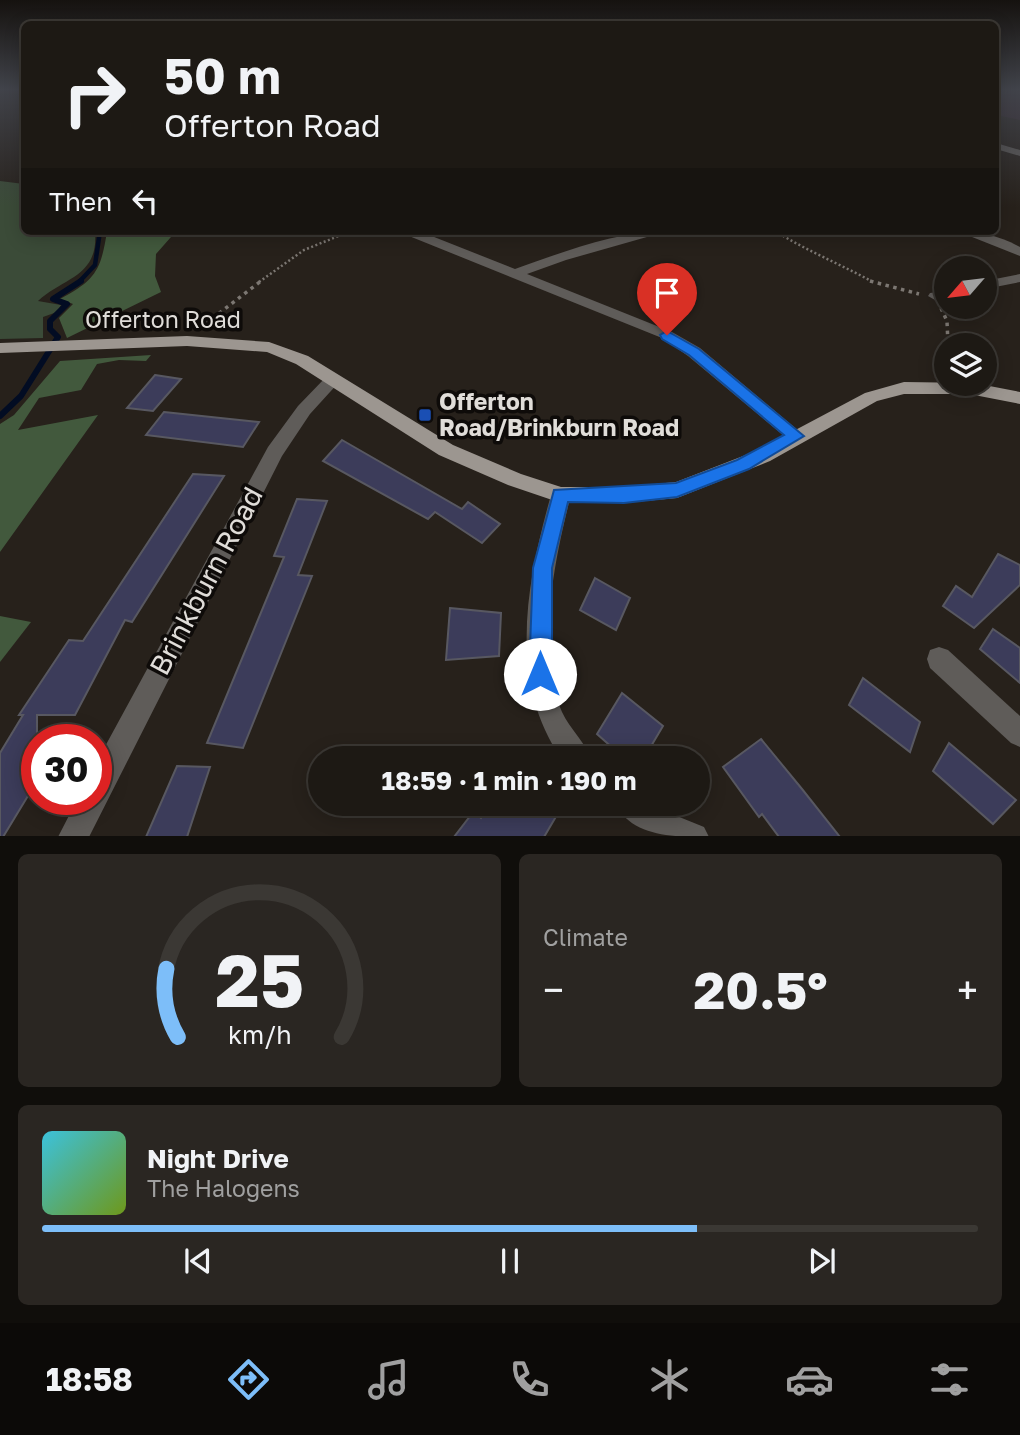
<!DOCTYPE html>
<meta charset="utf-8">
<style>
:root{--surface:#1d1914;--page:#2a2622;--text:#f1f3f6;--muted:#a0a0a0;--line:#3b3834;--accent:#7dbef9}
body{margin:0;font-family:"Golos Text",sans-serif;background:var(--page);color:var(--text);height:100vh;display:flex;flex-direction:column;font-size:26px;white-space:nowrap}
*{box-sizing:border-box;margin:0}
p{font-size:23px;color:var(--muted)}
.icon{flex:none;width:38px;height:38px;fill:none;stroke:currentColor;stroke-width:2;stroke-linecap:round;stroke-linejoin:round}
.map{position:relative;height:836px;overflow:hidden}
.sheet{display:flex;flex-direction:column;gap:18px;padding:18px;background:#100e0b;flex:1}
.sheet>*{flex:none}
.top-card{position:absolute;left:21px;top:21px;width:978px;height:214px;border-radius:10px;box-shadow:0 4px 18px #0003,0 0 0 2px var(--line);background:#1d1914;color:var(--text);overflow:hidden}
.needle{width:46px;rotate:242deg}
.controls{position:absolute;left:934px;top:256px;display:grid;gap:14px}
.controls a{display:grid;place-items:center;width:63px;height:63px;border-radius:50%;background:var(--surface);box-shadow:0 4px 18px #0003,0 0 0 2px var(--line);font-size:35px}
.speed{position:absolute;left:21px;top:724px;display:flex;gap:14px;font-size:35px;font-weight:700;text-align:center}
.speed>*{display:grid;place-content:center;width:91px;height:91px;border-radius:50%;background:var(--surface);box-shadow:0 4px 18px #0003,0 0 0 2px var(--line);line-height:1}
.speed .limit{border:10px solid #d22;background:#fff;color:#111}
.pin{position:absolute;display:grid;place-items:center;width:60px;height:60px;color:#fff;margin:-72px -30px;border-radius:50% 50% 50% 0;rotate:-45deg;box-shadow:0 0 7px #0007}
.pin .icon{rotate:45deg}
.me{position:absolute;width:77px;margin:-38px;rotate:0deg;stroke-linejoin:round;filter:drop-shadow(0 0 5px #0008)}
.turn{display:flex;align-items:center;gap:24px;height:147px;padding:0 28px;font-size:32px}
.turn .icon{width:91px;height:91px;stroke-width:2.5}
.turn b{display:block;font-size:49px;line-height:60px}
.then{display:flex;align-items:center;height:66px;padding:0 28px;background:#0003;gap:14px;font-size:26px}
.big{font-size:52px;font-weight:700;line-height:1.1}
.sheet .tile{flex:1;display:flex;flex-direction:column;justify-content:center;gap:10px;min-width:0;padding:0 24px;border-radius:10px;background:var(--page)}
.sheet .dial{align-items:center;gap:0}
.dial svg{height:182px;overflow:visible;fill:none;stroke:var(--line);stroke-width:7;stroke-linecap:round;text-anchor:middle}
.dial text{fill:var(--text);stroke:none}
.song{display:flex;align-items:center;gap:21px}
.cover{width:84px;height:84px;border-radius:10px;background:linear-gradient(135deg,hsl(190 70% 55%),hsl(80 70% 35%))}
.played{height:7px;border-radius:4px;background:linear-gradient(90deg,var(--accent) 70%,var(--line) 70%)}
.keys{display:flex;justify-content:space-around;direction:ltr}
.heat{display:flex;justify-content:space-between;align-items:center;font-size:38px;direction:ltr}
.sheet .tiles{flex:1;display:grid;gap:18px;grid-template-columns:1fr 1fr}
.tile:last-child{grid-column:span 2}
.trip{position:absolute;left:308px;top:746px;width:402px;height:70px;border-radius:35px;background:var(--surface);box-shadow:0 4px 18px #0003,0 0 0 2px var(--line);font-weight:700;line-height:70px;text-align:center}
.tab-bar{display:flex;height:112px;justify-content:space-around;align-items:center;background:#0c0a08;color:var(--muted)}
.tab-bar .icon{width:49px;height:49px}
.tab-bar .current{color:var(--accent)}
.tab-bar b{font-size:32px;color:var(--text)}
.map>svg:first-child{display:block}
.education{fill:#35242d}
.green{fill:#3b4b38}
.forest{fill:#42593d}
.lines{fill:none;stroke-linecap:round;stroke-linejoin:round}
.stream-far1{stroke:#020c23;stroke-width:4.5}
.stream{stroke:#020c23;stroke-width:6}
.building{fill:#3c3c5a;stroke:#585861;stroke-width:2}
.path-far1{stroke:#7c7772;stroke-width:2.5;stroke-dasharray:2 2.5;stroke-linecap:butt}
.path{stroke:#7c7772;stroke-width:3.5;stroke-dasharray:3.5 4.5;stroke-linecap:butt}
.minor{fill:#5f5c59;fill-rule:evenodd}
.primary{fill:#9c9690;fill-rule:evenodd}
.route{fill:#1a73e8;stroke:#114b97;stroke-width:2}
.transit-dot{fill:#1a4fb4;stroke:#0e0b09;stroke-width:2.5}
.labels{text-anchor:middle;stroke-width:7;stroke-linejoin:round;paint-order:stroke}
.street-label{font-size:23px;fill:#e0ddd9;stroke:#0e0b09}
.poi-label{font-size:23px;font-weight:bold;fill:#e0ddd9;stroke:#0e0b09;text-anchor:start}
.near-street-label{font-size:28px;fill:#e0ddd9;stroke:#0e0b09}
</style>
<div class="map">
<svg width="1020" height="837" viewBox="0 0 1020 837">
<rect width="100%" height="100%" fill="#27211b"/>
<path class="education" d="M996,90h24v30l-24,-5z"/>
<path class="green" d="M0,181l24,3v47h71c4,46 -31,46 -57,70l23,4 -4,7 -14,5v21l-43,1z"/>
<g class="forest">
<path d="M107,231h83l-19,6 -15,17 -1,22 6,16 -94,46 -8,-20 14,-14 -13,-5c36,-19 41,-29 47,-68z"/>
<path d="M151,355l-5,6 -27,-1 -22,4 -16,26 -42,8 -21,32 80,-15 -98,137v-128l14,-9 46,-54z"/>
<path d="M0,616l31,6 -31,40z"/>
</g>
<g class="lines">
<path class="stream-far1" d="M79,282l16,-17 5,-34"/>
<path class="stream" d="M0,416l21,-20 37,-59 -8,-8v-8l17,-17 -14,-5 28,-18"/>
</g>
<g class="building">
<path d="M155,375l26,4 -28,32 -26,-3z"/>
<path d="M164,412l95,10 -16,25 -97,-12z"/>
<path d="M342,440l120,69 6,-7 32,22 -18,19 -47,-31 -7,7 -105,-58z"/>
<path d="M193,474l31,2 -92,146 -7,-2 -50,95h-38v66l-34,56h-3v-84l23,-38h-4l50,-75 14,1z"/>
<path d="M297,499l30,2 -29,74 14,1 -69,172 -36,-5 77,-186 -10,-1z"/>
<path d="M998,554l22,11v20l-46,43 -31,-22 13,-20 16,11z"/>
<path d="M595,578l35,20 -14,32 -36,-20z"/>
<path d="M450,608l51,5 -2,43 -53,4z"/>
<path d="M993,629l27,19v35l-40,-34z"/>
<path d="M863,678l57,44 -10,30 -61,-47z"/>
<path d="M622,693l41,33 -19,32h-20l-27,-24z"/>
<path d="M761,739l41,50 38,48h-61l-17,-23 -3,3 -36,-50z"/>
<path d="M949,743l67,57 -23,24 -60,-53z"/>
<path d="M177,766l33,1 -23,70h-41z"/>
<path d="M492,803h72l-20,34h-90l20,-26 7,7z"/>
</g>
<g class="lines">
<g class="path-far1">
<path d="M775,231c32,20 65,33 98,51"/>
<path d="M259,282l45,-32 47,-19"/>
</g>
<g class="path">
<path d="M870,281l49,13"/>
<path d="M941,308l6,13 1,24"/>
<path d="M200,328l61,-47"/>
</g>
<g class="minor">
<path d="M996,143l24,7v6l-24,-7z"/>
<path d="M408,231h11l96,38c48,-17 102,-38 153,-38l-102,29 -39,14 145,58 28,16 105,88 -3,5h-12l-102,-85 -26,-18 -253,-102z"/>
<path d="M957,231c22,0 43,5 63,16v9z"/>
<path d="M1020,274v8l-35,7v-8z"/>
<path d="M947,291v8l-12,1 -7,-4 2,-3z"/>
<path d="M332,375l8,6 -30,33 -28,42 -193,381h-31l19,-37h19v-37l172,-316 30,-41 28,-29z"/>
<path d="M561,487l7,2 3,6c-16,62 -36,156 -9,217 8,17 22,29 29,46h-30c-54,-78 -34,-178 -10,-263l3,-6z"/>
<path d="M939,647l9,3 72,66v31l-9,-4 -81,-75 -3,-9 3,-9z"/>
<path d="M615,803h39l13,9 37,15 5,10c-35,0 -78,0 -94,-34z"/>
</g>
<path class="primary" d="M187,336l82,6 39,14 145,89 68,29 40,13h63l52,-5 80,-31 109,-58 39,-11 70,1 46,9v12l-51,-10h-65l-27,7 -107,60 -93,37 -53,5h-63l-53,-18 -69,-30 -143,-91 -29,-12 -80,-6 -187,7v-10z"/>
</g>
<linearGradient id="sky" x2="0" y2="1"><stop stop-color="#15120f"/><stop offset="0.43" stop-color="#41434a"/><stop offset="1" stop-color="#41434a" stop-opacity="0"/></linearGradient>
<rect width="1020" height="207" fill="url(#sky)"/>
<path class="route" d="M667,331l32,18 105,87 -55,33 -72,28 -53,6 -56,-1 -16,66v106l-4,8 -8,3 -8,-3 -3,-8 4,-106 21,-78 122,-7 61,-23 47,-25 -95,-80 -27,-16 -2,-4z"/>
<rect class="transit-dot" x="418" y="408" width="14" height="14" rx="3.5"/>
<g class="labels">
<g class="street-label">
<text x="163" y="328">Offerton Road</text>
</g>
<g class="poi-label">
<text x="439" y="410">Offerton<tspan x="439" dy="26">Road/Brinkburn Road</tspan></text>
</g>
<g class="near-street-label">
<text transform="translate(206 581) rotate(-62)" y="10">Brinkburn Road</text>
</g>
</g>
</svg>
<div class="controls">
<a><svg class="needle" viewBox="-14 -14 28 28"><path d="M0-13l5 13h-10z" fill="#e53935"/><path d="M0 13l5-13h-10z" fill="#a0a0a0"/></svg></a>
<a><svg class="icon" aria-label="layers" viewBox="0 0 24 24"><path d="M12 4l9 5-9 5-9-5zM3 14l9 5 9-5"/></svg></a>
</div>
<div class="speed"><div class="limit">30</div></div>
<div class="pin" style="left:667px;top:335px;background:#d93025"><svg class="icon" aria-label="arrive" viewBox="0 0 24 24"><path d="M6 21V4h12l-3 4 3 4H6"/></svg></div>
<svg class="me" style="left:540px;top:674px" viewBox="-20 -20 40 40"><circle r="19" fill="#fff"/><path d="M0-13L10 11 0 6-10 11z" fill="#1a73e8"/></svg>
<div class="trip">18:59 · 1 min · 190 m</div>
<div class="top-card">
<div class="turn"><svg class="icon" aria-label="right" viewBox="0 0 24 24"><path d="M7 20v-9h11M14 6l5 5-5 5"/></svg><div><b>50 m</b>Offerton Road</div></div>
<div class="then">Then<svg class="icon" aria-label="left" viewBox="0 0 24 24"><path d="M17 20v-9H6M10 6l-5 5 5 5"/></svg></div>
</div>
</div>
<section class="sheet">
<div class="tiles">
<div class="tile dial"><svg viewBox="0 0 100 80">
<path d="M14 69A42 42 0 1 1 86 69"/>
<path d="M14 69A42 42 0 0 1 9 39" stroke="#7dbef9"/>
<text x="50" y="56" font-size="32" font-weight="700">25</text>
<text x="50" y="72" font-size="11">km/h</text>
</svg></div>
<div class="tile"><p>Climate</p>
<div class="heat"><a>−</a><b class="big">20.5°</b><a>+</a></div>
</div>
<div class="tile">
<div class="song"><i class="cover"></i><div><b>Night Drive</b><p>The Halogens</p></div></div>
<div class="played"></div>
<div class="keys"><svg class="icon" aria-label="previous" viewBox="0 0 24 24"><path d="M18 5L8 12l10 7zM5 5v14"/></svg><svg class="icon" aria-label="pause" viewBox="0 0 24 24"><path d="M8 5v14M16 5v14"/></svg><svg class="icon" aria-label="next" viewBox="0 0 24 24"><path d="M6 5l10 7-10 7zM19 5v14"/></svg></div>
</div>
</div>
</section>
<nav class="tab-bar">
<b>18:58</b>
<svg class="icon current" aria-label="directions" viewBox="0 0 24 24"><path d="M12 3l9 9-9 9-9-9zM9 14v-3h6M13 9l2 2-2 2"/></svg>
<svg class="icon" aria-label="music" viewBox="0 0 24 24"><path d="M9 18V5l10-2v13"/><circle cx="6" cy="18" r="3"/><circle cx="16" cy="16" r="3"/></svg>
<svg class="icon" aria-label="phone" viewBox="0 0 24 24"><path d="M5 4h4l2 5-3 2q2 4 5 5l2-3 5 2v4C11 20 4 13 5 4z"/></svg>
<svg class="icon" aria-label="climate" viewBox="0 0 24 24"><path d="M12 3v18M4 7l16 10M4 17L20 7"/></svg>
<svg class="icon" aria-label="car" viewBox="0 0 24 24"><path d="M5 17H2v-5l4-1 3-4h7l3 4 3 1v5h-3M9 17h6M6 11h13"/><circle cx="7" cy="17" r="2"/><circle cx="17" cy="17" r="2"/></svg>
<svg class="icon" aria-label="filters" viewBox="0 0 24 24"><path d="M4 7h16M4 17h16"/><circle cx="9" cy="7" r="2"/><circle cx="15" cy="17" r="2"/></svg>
</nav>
